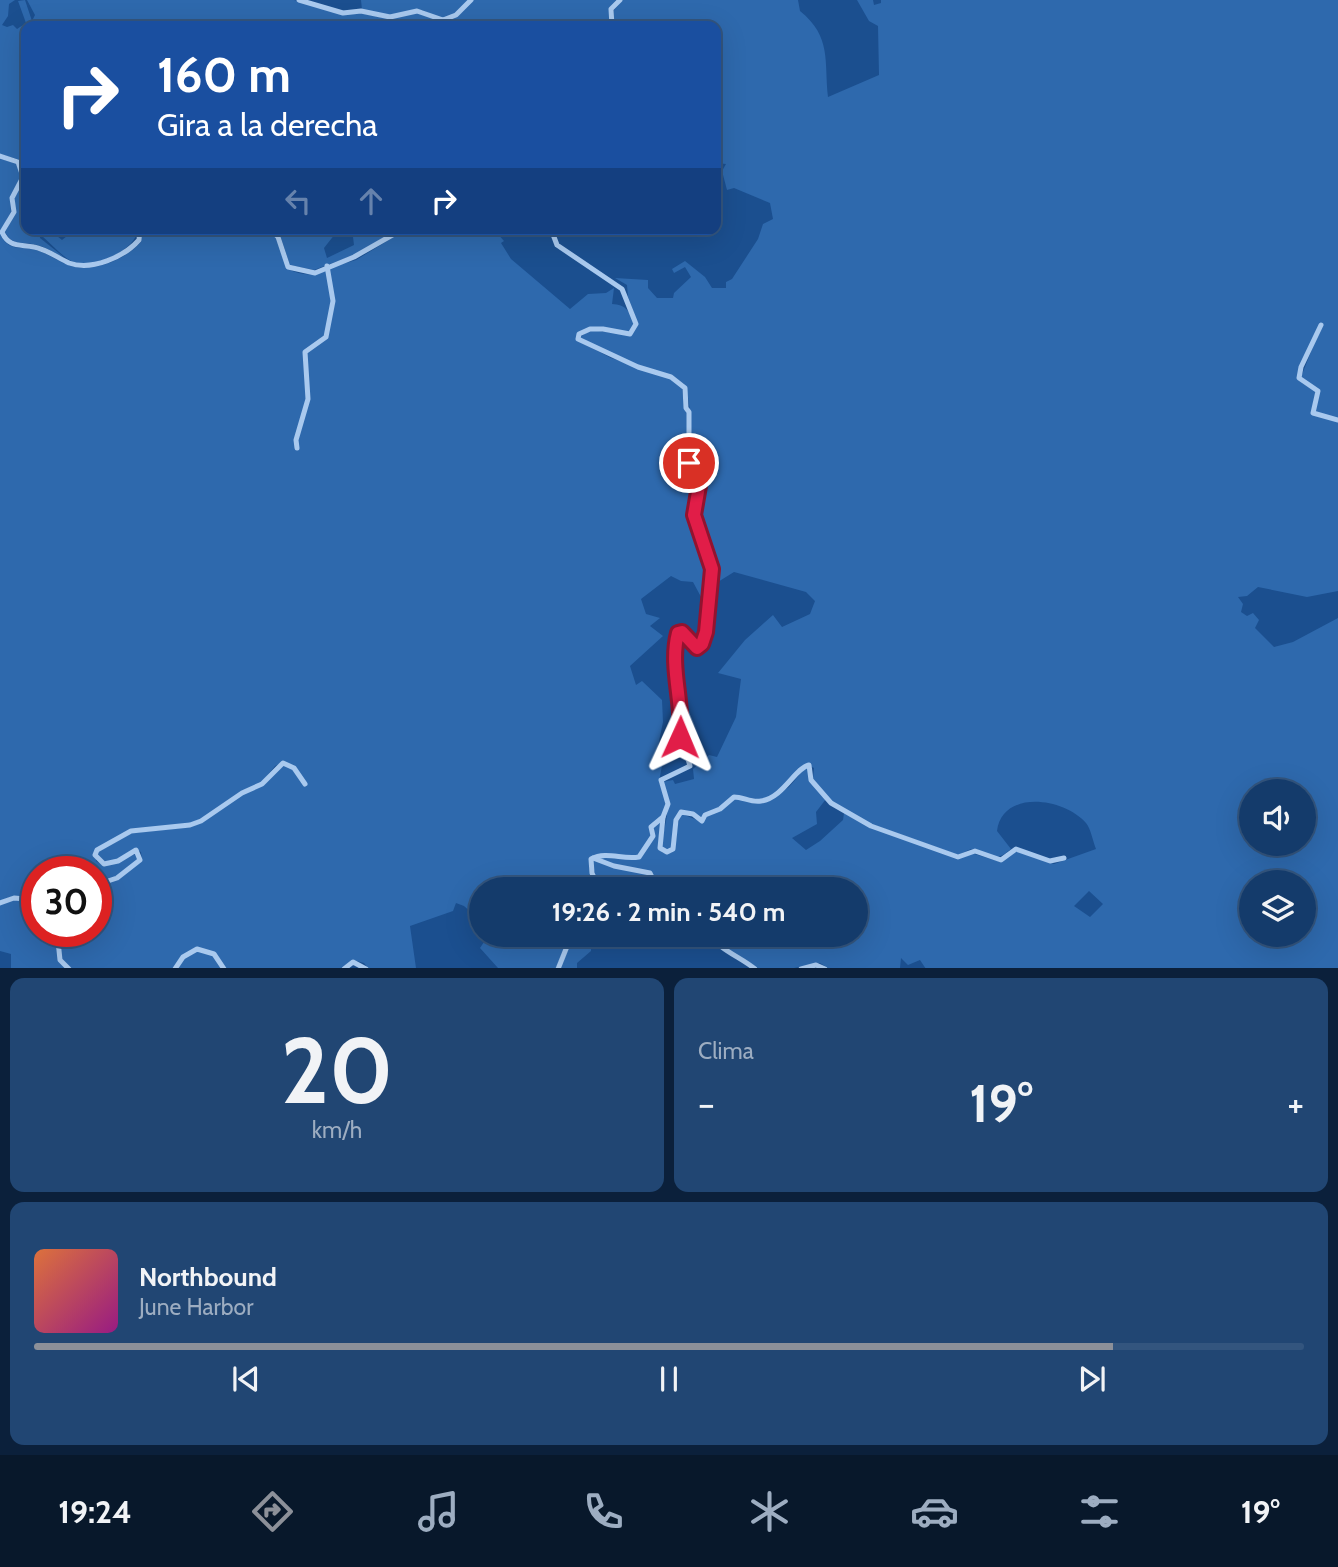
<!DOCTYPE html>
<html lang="es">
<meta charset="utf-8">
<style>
:root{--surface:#143b6b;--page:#214673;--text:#f1f3f6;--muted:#9dadc1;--line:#33557e;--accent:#8c9099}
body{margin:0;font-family:Cabin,sans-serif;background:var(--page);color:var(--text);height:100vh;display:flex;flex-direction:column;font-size:26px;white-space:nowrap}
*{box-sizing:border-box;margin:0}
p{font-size:23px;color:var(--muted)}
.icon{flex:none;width:38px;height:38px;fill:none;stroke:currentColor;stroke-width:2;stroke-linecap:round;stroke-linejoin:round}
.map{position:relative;height:968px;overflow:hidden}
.sheet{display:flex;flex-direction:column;gap:10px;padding:10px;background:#0b203b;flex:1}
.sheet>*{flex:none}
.hud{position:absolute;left:21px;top:21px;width:700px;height:214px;border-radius:14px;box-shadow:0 7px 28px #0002,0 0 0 2px var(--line);background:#1a4fa0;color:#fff;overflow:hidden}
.buttons{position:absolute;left:1239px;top:779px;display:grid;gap:14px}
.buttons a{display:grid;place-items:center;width:77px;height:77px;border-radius:50%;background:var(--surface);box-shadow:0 7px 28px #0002,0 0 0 2px var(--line);font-size:35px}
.speed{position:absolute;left:21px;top:856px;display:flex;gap:14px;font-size:35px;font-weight:700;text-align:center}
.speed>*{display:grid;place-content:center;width:91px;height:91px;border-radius:50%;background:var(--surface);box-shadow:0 7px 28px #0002,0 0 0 2px var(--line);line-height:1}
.speed .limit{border:10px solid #d22;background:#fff;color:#111}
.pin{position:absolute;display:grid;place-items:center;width:60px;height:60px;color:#fff;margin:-30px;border:4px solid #fff;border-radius:50%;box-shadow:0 2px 7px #0007}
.me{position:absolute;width:77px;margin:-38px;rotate:1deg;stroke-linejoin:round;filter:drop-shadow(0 0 5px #0008)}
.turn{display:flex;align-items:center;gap:24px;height:147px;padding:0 21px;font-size:32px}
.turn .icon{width:91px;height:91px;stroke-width:2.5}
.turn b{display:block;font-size:49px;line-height:60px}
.lanes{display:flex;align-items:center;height:66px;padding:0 21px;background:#0003;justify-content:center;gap:35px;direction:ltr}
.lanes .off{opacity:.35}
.big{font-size:52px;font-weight:700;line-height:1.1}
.sheet .card{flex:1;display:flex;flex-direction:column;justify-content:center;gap:10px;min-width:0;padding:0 24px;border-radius:14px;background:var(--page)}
.sheet .dial{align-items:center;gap:0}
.dial b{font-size:91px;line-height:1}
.song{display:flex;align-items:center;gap:21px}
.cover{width:84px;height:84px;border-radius:10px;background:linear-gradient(135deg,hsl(20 70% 55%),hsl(310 70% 35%))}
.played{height:7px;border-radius:4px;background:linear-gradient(90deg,var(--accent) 85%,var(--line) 85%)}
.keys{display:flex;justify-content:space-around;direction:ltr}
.heat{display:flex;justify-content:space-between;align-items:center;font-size:38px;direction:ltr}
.sheet .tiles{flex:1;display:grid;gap:10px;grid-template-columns:1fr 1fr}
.card:last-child{grid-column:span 2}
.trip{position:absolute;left:469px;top:877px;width:399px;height:70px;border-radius:35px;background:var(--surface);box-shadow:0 7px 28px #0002,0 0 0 2px var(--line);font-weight:700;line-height:70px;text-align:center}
.dock{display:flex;height:112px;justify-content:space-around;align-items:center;background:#08182b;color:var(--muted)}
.dock .icon{width:49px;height:49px}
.dock .selected{color:var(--accent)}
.dock b{font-size:32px;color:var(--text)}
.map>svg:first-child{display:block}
.green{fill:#2e69ad;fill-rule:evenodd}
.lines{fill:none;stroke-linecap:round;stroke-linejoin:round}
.minor{stroke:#a9c9ee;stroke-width:5}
.route-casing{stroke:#92132f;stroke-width:18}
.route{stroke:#e11d48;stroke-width:12}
</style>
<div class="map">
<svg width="1338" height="969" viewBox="0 0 1338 969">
<rect width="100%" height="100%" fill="#1b4f8f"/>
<g class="green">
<path d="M0,0h15l-6,4 -1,12 -6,9 5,2 6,-2 4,4 9,-6 -8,-22 7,-1 7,21 3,-6 -8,-15h267l48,14 19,-1 29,6 27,-7 26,10 14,-6 16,-16h143l-7,8v18h-583v7l-4,2 4,9v185h13l1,9 25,20c-9,-4 -19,-11 -28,-13 -14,-4 -24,2 -32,-13l11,-20 -2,-13 12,-22 -6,-17 -20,-6z"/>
<path d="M361,0h108l-14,14 -12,5 -21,-9 -33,6 -27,-6z"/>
<path d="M623,0h175l2,11c32,26 24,50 28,86l51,-22 -1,-49 -9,-5 -12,-21h16l1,5 7,-2v-3h457v419l-24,-7 5,-22 -18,-13 21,-53 -24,49 4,10 14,8 -5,23 27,8v169l-31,6 -49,-10 -11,9 -9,1 5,7 -2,8 6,4 6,-3 6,7 -4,8 19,19 19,-5 45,-24v350l-412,1 -6,-9 -12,5 -7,-7 -1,10h-72l-8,-5 -26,5h-36l-41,-25 -5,-8 144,-1v-45h-182l-4,-6 -11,2 -9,-14 -36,-6 -17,-7h43l15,-21 -2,-10 8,-7 -3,28 5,5h8c9,-11 3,-28 11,-39l20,8 3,-6 8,-2 21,-15 31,3 24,-15 17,-20 4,2v12l16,18 -10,13 1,12 -25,14 14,12 14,-9 23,-21 1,-7 26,14 88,31 13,-5 30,9 15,-11 38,13 42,-15c-3,-7 -5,-20 -10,-26 -23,-26 -84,-33 -89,8l14,18c-19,16 -18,4 -40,0l-13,6 -87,-31 -39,-22 -19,-23 1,-11 -8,-4 -19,21 -23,15 -30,-4 -21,16 -9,2 -3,6 -7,-7 -13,-2 -6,9 -4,28 -4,3 -6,-4c3,-22 13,-45 1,-65l11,-2 2,4 19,-5 -1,-10 16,-14 8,2 19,-40 5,-38 -23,-6 27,-33 28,-25 9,12 28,-13 5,-13 -9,-9 -72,-20 -21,13v-16l-17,-54 5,-30 -8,-8 -4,-12 7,4 5,-5c-16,-27 -6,-54 -17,-80l-12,-9 -34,-9 -59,-28 11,-8 41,5 7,-11 -10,-27 -1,-12 -12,-7 33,2v8l9,10h16l1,-5 17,-16 -6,-10 -11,6 -2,-4 13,-8 20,16 7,11h14v-6l6,-3 26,-40 5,-15 10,-5 -3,-16 -36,-15 -7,2 -5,-19 4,-7 -10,-1v-137h-102v-16zM1251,791h53v53h-53zM1251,882h53v52h-53zM1089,891l14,13 -13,13 -16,-11z"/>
<path d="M0,159l16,4 5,13 -11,21 1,15 -11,20z"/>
<path d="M41,229h7l14,11 5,-4v-7h71c-2,23 -48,41 -67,32 -9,-5 -20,-17 -29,-25z"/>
<path d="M143,229h124l9,9 11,31c15,6 25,8 40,1l4,31 -5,33 2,1 7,-34 -6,-33 27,-8 51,-31h81l4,7 5,-3 7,8 -3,2 10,16 59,50 18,-15 18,-1 8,-5 -2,16c14,1 17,6 22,20l-5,9 -26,-6h-13l-12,7 -1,6 34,18 60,20 11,8 2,22 4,5 -1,30 10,22 -8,-4 -3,4 5,14 6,7 -4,29 17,55 -2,40 -15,-28 -12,-1 -10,-5 -30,23 5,15 14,4 -10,8 13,10 -33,30 6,19 6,-4 20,19 1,22 -5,24 5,14 -4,22 8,22 -5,12 -12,10 2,10 -14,19c-17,4 -32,-6 -48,3l-1,9 8,22 -57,-3 -1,3h-58v32l-17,-15 -8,-3 -3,8 -43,15 6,42h-48l-4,-5 -11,-3 -12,8h-115l-11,-15 -19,-6 -14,9 -9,12h-102l-10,-9 -3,-28h38v-44l22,-8 24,-18 -1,-9 -5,-3c-13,4 -22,18 -38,10v-7l34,-19 58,-6 12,-5 41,-28 20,-9 20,-20 10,4 12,18 2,-1 -12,-19 -12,-5 -8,4 -14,17 -20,8 -41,28 -10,5 -59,6 -35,19v12l8,5 34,-13 1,6 -23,18 -20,6v-11h-59v26l-23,-2 -14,5v-668c7,19 21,13 36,17 13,4 23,12 35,16 23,7 55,-7 70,-24z"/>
<path d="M274,229h65l-15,19 3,10 27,-13 -2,-16h46l-44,26 -40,15 -24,-5 -10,-30z"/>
<path d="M592,860l57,14 8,15h-55l-5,-4z"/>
<path d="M15,899l22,2v30h18l4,29 8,8h-56v-14l-11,-3v-47z"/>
<path d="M483,935h87l-14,33h-58l-18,-20 4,-6z"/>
<path d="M574,935h22l-5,4v12l-14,12v5l-17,1z"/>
<path d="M197,950l16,5 9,14h-44l6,-11z"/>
</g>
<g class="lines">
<g class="minor">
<path d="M299,0l44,13 18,-2 29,6 27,-6 26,9 13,-5 15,-15"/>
<path d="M612,26l-1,-17 9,-9"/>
<path d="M0,156l18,6 5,15 -11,21 2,14 -12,20c7,16 18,12 32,15 12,2 24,11 35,16 23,8 55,-6 70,-23l1,-11"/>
<path d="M270,229l8,8 10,30 27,6 39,-16 49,-28"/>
<path d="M551,229l6,16 65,44 14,35 -6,10 -27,-5h-13l-11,5 -1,5 60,28 33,10 14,11 1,20 3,4v30l10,22 -3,3 -8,-2 4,13 7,8 -5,29 18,54v16l-5,47 -10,16 -15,-16 -6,8 5,94 -9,13 6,7 10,5 2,7 -29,14 7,24 -5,13 -12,10 2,9 -14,21c-17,3 -32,-6 -48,2l1,14 7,16"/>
<path d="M1321,325l-20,42 -2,11 19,13 -5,22 25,7"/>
<path d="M297,448l-1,-8 12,-41 -3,-47 21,-15 7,-36 -6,-35"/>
<path d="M663,817l-3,31 7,4 6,-3 3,-29 5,-8 12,2 9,7 3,-6 15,-6 14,-12c9,0 18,6 27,4 22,-3 34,-33 48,-36l2,15 20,23 40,23 87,31 17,-6 26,9 15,-11 34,12 14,-3"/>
<path d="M593,858l21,8 36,7 8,16"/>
<path d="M96,885l21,-7 23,-18 -4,-10 -18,11 -14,3 -9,-9 2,-5 34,-19 59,-6 11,-4 41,-28 20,-9 21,-21 11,5 11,16"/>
<path d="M536,887l10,2"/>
<path d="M658,887l12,-2 3,4"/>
<path d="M0,903l14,-5 23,2"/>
<path d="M57,931l3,29 9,9"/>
<path d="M710,934c9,16 31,23 45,35"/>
<path d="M635,936l1,-2"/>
<path d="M175,969l8,-12 14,-8 17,5 10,15"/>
<path d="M344,969l9,-7 13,7"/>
<path d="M558,969l14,-35"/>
<path d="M801,969l15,-4 9,4"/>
</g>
</g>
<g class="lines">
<g class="route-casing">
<path id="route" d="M680,737c4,-33 -11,-70 -2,-104l4,-1 15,16 5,-4 4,-12 6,-63 -18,-54 5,-29 -7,-8 -3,-15"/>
</g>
<use href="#route" class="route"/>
</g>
</svg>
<div class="buttons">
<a><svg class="icon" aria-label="sound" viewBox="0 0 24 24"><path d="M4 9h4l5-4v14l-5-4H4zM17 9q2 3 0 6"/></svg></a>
<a><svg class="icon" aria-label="layers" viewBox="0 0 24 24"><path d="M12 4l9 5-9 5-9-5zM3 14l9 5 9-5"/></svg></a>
</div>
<div class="speed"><div class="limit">30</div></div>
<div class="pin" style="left:689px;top:463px;background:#d93025"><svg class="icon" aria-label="arrive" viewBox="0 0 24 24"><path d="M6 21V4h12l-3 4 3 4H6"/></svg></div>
<svg class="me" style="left:680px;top:737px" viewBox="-20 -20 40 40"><path d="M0-17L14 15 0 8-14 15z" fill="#e11d48" stroke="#fff" stroke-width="4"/></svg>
<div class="trip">19:26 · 2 min · 540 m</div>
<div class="hud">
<div class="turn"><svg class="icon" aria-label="right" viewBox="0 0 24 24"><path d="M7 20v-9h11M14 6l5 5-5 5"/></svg><div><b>160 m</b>Gira a la derecha</div></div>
<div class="lanes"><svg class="icon off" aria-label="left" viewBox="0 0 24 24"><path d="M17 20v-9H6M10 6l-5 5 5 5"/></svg><svg class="icon off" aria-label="ahead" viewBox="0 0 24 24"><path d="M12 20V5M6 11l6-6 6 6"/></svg><svg class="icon" aria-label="right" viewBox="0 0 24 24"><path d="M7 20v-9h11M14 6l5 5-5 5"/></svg></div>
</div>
</div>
<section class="sheet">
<div class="tiles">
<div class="card dial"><b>20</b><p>km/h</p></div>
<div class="card"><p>Clima</p>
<div class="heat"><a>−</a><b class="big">19°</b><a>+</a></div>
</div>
<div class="card">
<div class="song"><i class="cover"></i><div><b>Northbound</b><p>June Harbor</p></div></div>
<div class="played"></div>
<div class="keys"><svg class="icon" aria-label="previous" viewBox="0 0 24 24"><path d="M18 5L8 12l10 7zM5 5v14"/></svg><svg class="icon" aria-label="pause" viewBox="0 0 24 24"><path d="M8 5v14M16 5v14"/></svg><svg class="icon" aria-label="next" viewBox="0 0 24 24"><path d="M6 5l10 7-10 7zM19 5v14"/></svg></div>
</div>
</div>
</section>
<nav class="dock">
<b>19:24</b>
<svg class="icon selected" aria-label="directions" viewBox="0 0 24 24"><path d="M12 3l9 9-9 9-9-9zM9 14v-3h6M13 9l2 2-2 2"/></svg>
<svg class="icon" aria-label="music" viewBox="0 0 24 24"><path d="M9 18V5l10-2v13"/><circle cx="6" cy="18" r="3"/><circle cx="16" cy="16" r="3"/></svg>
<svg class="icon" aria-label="phone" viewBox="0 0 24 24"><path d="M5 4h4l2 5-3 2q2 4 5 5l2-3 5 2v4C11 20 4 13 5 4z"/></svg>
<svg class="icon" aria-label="climate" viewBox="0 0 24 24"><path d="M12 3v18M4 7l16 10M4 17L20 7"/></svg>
<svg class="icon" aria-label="car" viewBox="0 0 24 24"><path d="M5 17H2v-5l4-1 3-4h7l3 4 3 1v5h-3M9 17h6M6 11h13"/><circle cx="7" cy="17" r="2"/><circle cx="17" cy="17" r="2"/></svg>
<svg class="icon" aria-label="filters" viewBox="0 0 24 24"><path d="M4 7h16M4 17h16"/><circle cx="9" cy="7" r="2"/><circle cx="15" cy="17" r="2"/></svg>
<b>19°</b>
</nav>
